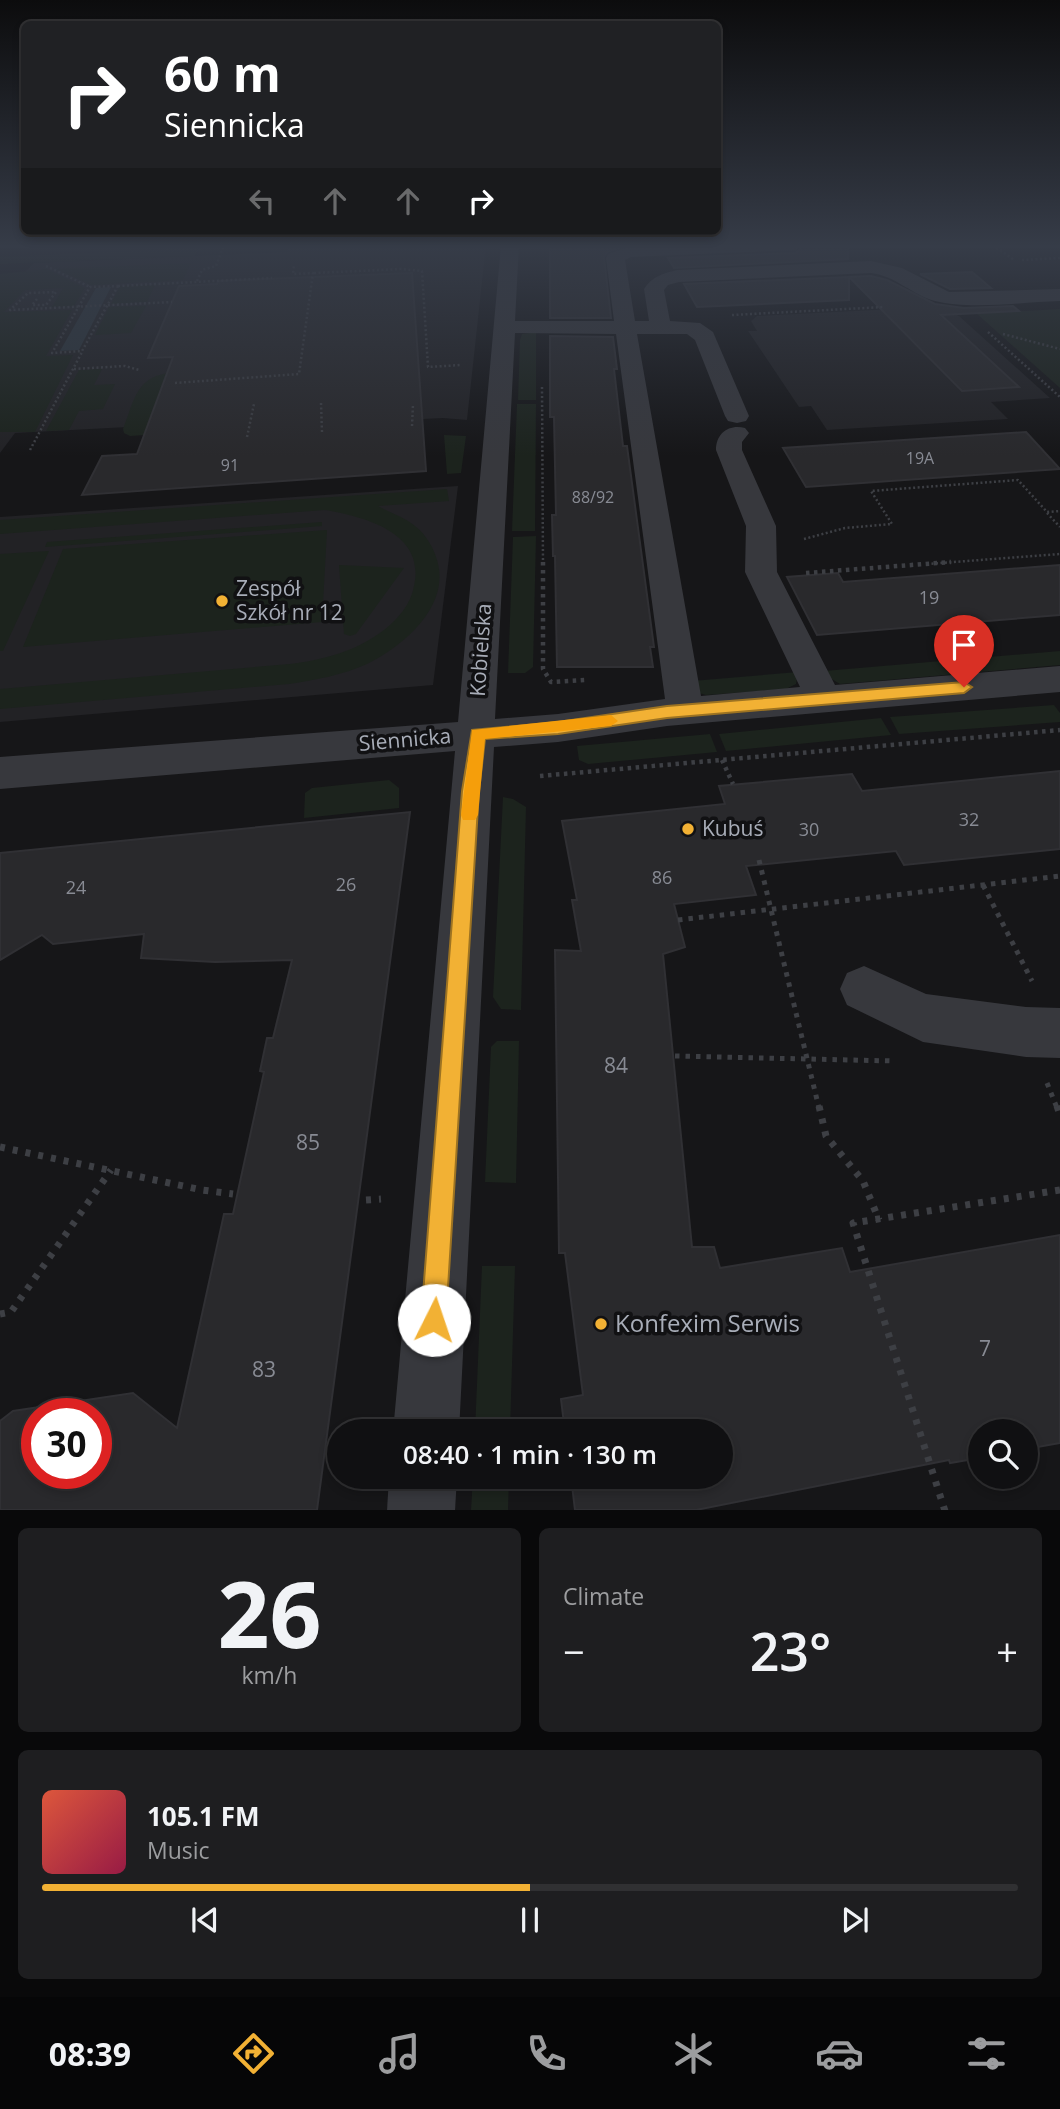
<!DOCTYPE html>
<meta charset="utf-8">
<style>
:root{--surface:#101012;--page:#1e1e20;--text:#f1f3f6;--muted:#9c9d9f;--line:#303032;--accent:#f2b134}
body{margin:0;font-family:"Open Sans",sans-serif;background:var(--page);color:var(--text);height:100vh;display:flex;flex-direction:column;font-size:26px;white-space:nowrap}
*{box-sizing:border-box;margin:0}
p{font-size:23px;color:var(--muted)}
.icon{flex:none;width:38px;height:38px;fill:none;stroke:currentColor;stroke-width:2;stroke-linecap:round;stroke-linejoin:round}
.map{position:relative;height:1510px;overflow:hidden}
.sheet{display:flex;flex-direction:column;gap:18px;padding:18px;background:#09090a;flex:1}
.sheet>*{flex:none}
.guide{position:absolute;left:21px;top:21px;width:700px;height:214px;border-radius:10px;box-shadow:0 4px 10px #0003,0 0 0 2px var(--line);background:#202124;color:#fff;overflow:hidden}
.fabs{position:absolute;left:968px;top:1419px;display:grid;gap:14px}
.fabs a{display:grid;place-items:center;width:70px;height:70px;border-radius:50%;background:var(--surface);box-shadow:0 4px 10px #0003,0 0 0 2px var(--line);font-size:35px}
.speed{position:absolute;left:21px;top:1398px;display:flex;gap:14px;font-size:35px;font-weight:700;text-align:center}
.speed>*{display:grid;place-content:center;width:91px;height:91px;border-radius:50%;background:var(--surface);box-shadow:0 4px 10px #0003,0 0 0 2px var(--line);line-height:1}
.speed .limit{border:10px solid #d22;background:#fff;color:#111}
.pin{position:absolute;display:grid;place-items:center;width:60px;height:60px;color:#fff;margin:-72px -30px;border-radius:50% 50% 50% 0;rotate:-45deg;box-shadow:0 0 7px #0007}
.pin .icon{rotate:45deg}
.me{position:absolute;width:77px;margin:-38px;rotate:4deg;stroke-linejoin:round;filter:drop-shadow(0 0 5px #0008)}
.turn{display:flex;align-items:center;gap:24px;height:147px;padding:0 28px;font-size:32px}
.turn .icon{width:91px;height:91px;stroke-width:2.5}
.turn b{display:block;font-size:49px;line-height:60px}
.lanes{display:flex;align-items:center;height:66px;padding:0 28px;background:#0003;justify-content:center;gap:35px;direction:ltr}
.lanes .off{opacity:.35}
.big{font-size:52px;font-weight:600;line-height:1.1}
.sheet .tile{flex:1;display:flex;flex-direction:column;justify-content:center;gap:10px;min-width:0;padding:0 24px;border-radius:10px;background:var(--page)}
.sheet .dial{align-items:center;gap:0}
.dial b{font-size:91px;line-height:1}
.song{display:flex;align-items:center;gap:21px}
.cover{width:84px;height:84px;border-radius:10px;background:linear-gradient(135deg,hsl(10 70% 55%),hsl(340 70% 35%))}
.played{height:7px;border-radius:4px;background:linear-gradient(90deg,var(--accent) 50%,var(--line) 50%)}
.keys{display:flex;justify-content:space-around;direction:ltr}
.heat{display:flex;justify-content:space-between;align-items:center;font-size:38px;direction:ltr}
.sheet .tiles{flex:1;display:grid;gap:18px;grid-template-columns:1fr 1fr}
.tile:last-child{grid-column:span 2}
.trip{position:absolute;left:327px;top:1419px;width:406px;height:70px;border-radius:35px;background:var(--surface);box-shadow:0 4px 10px #0003,0 0 0 2px var(--line);font-weight:600;line-height:70px;text-align:center}
.dock{display:flex;height:112px;justify-content:space-around;align-items:center;background:#060607;color:var(--muted)}
.dock .icon{width:49px;height:49px}
.dock .selected{color:var(--accent)}
.dock b{font-size:32px;color:var(--text)}
.map>svg:first-child{display:block}
.built{fill:#222225}
.green{fill:#1c231d}
.water{fill:#2c353c}
.building{fill:#29292c;stroke:#303034;stroke-width:2;fill-rule:evenodd}
.lines{fill:none;stroke-linecap:round;stroke-linejoin:round}
.path-far3{stroke:#3d3f44;stroke-width:2.5;stroke-dasharray:2 2.5;stroke-linecap:butt}
.path-far2{stroke:#3d3f44;stroke-width:4.5;stroke-dasharray:3.5 4.5;stroke-linecap:butt}
.path-far1{stroke:#3d3f44;stroke-width:5;stroke-dasharray:4.5 6;stroke-linecap:butt}
.path{stroke:#3d3f44;stroke-width:7;stroke-dasharray:5 8;stroke-linecap:butt}
.minor{fill:#37383d;fill-rule:evenodd}
.route{fill:#f2b134;stroke:#9d7322;stroke-width:2}
.slow{fill:#f59e0b}
.poi-dot{fill:#f2b134;stroke:#111113;stroke-width:2.5}
.labels{text-anchor:middle;stroke-width:7;stroke-linejoin:round;paint-order:stroke}
.far-number-label{font-size:16px;fill:#888b94}
.number-label{font-size:18px;fill:#888b94}
.poi-label{font-size:21px;fill:#a8adb8;stroke:#111113;text-anchor:start}
.street-label{font-size:21px;fill:#a8adb8;stroke:#111113}
.near-number-label{font-size:21px;fill:#888b94}
.near-poi-label{font-size:24px;fill:#a8adb8;stroke:#111113;text-anchor:start}
</style>
<div class="map">
<svg width="1060" height="1511" viewBox="0 0 1060 1511">
<rect width="100%" height="100%" fill="#161618"/>
<g class="built">
<path d="M376,245h110l-19,175 -24,-2 -138,7 -158,1 -132,7 -15,20v-179l24,-1 10,-10 253,-11 1,-4z"/>
<path d="M933,307l26,9 91,82 -59,4 17,17 -181,11 -16,-24 -12,1 -51,-76h9l-6,-10 6,-5z"/>
<path d="M458,486l-25,199 -433,37v-205z"/>
</g>
<g class="green">
<path d="M216,247l-18,3 -4,6 -194,8v-7z"/>
<path d="M191,263l-8,17 -92,5 -35,-16z"/>
<path d="M47,269l38,19 -11,18 -22,1 11,-19 -38,2 -21,22 68,-2 -26,46 27,-1 -38,77h-35v-158z"/>
<path d="M155,285l-8,17 -36,2 9,-18z"/>
<path d="M146,306l-15,27 -36,2 14,-28z"/>
<path d="M1060,309v79l-84,-75h10z"/>
<path d="M536,332v68h-18l2,-60 2,-6z"/>
<path d="M102,369l-8,16 21,-1 -12,25 -24,2 -10,19 -23,1 33,-61z"/>
<path d="M168,373l-11,28 86,28 -113,7 -6,-3 -1,-4c11,-27 12,-51 45,-56z"/>
<path d="M517,404h19l-1,127h-23z"/>
<path d="M444,435l22,1 -5,37 -14,1z"/>
<path d="M447,489l2,12 -71,5c10,6 23,10 33,17 12,8 21,21 25,34 17,47 -31,88 -69,107 -24,11 -52,16 -78,20l-289,25v-20l290,-25c33,-4 67,-13 94,-34 14,-11 27,-26 30,-44 12,-53 -48,-69 -89,-76l-325,24v-14z"/>
<path d="M322,522v4l-277,21 2,-5z"/>
<path d="M327,530l-5,92 -299,25 40,-98z"/>
<path d="M536,536l-3,131 -8,6h-17l5,-136z"/>
<path d="M49,551l-46,100h-3v-97z"/>
<path d="M339,565l65,3 -48,66 -6,2 -6,-2z"/>
<path d="M1060,651v14l-220,19 -10,-6 -6,-7z"/>
<path d="M798,672l-2,12 -10,5 -80,6 -7,-2 -7,-12z"/>
<path d="M1054,705l6,8v9l-161,12 -9,-17z"/>
<path d="M881,718l10,17 -165,16 -7,-17z"/>
<path d="M710,734l7,18 -129,12 -9,-4 -2,-14z"/>
<path d="M389,780l10,8v20l-95,10 1,-25 7,-5z"/>
<path d="M503,797l10,2 13,8 -5,203 -20,-1 -8,-12z"/>
<path d="M497,1041h22l-3,142 -31,-1 6,-135z"/>
<path d="M482,1266h33l-5,165h-35z"/>
<path d="M473,1477h36l-1,33h-37z"/>
</g>
<path class="water" d="M111,287l-32,63 -19,1 36,-63z"/>
<g class="building">
<path d="M550,245h77l-20,7 -3,5 7,61h-61z"/>
<path d="M806,245h42v14l-174,9 -6,-10 127,-5z"/>
<path d="M972,272l19,16 -41,1 -30,-15z"/>
<path d="M412,273l14,198 -344,24 20,-39 35,-2 36,-97 -25,1 31,-72 38,-2 1,-3z"/>
<path d="M871,276l16,4 48,24 29,4 49,-2 6,5 -78,4 78,72 -57,4 -113,-114z"/>
<path d="M849,277v23l-152,7 -13,-23z"/>
<path d="M550,336l63,1 4,32h-3l9,77h4l27,201h-4l3,20h-96l-2,-111h-2l-1,-41h4l-2,-98h-4z"/>
<path d="M1026,432l34,37 -254,18 -23,-39z"/>
<path d="M1060,565v50l-243,20 -30,-58 51,-4 5,9z"/>
<path d="M1060,771v78l-156,16 -8,-14 -150,15 10,29 -82,9 11,43 -22,7 29,293h22l6,21 122,-20 8,24 210,-37v208l-34,6v-17h-46v26l-30,5 -1,-3 -253,50h-121l-4,-33h150v-45h-156l-4,-33 22,-4 -18,-142h-6l-4,-303 26,1 -9,-51h5l-15,-79 163,-17 -6,-18 133,-12 10,17z"/>
<path d="M410,812l-93,698h-317v-89l13,-10 120,-18 44,35 47,-214h9l31,-142 -4,-1 7,-33h6l19,-78 -77,2 -74,-4 3,-24 -91,10 -11,-9 -42,25v-107zM37,1414h59v60h-59z"/>
</g>
<g class="lines">
<g class="path-far3">
<path d="M993,245l21,15"/>
<path d="M1022,260l38,-2"/>
<path d="M46,266l44,21"/>
<path d="M314,273l87,-4 21,2 6,96 33,-2"/>
<path d="M197,281l5,-11 14,-4 8,-21"/>
<path d="M118,286l-36,65 -30,2 38,-66z"/>
<path d="M118,286l154,-8"/>
<path d="M37,299l-5,6h14l10,-13 -28,1 -18,17 162,-8"/>
<path d="M732,315l152,-8"/>
<path d="M988,332l72,65"/>
<path d="M1003,334l57,15"/>
<path d="M74,369l51,-3 14,4"/>
<path d="M175,383l124,-9 14,-101 -20,1 1,-9"/>
<path d="M542,387l1,177"/>
<path d="M321,403l1,29"/>
<path d="M412,426l1,-22"/>
<path d="M247,437l7,-33"/>
<path d="M30,450l52,-98"/>
<path d="M1047,513l13,14"/>
<path d="M804,539l41,-11 47,-4 -21,-33 147,-11 29,32 13,-1"/>
<path d="M927,564l133,-10"/>
</g>
<g class="path-far2">
<path d="M543,562v107l8,13 34,-2"/>
<path d="M806,573l145,-11"/>
<path d="M722,760l11,24"/>
<path d="M540,776l520,-46"/>
</g>
<g class="path-far1">
<path d="M759,860l60,248"/>
<path d="M983,885l49,96"/>
<path d="M678,920l382,-44"/>
<path d="M675,1056l220,5"/>
<path d="M1047,1083l10,25"/>
</g>
<g class="path">
<path d="M819,1106l7,30 37,45 16,39"/>
<path d="M1057,1106l3,9"/>
<path d="M0,1147l202,43 31,4"/>
<path d="M366,1200l15,-1"/>
<path d="M0,1314l11,-2 100,-142"/>
<path d="M945,1511l-92,-288 207,-33"/>
</g>
<g class="minor">
<path d="M501,245h18l-4,76h99l-8,-63 2,-4 20,-7 176,-2 -9,5 -164,7 -6,3 10,61h14l-5,-32c9,-13 18,-15 33,-19l194,-9 31,7 47,24 111,-3v12c-38,1 -89,9 -125,0 -23,-6 -39,-25 -64,-28l-192,9 -11,3 -4,5 6,31 30,2 13,9 36,84 -3,5 -9,2 -9,-2 -3,-5 -30,-76 -8,-6h-50l64,362 99,-9 -55,-115 1,-46 -30,-76c0,-17 13,-26 29,-22l4,5 -7,9v8l34,76 1,46 58,113 225,-19v26l-393,34 -109,16 -64,5 -35,685h-66l62,-681 -455,38v-32l458,-35zM515,333l101,1 49,365 -107,15 -63,5z"/>
<path d="M864,966l62,28 100,13 34,1v50l-34,-1 -103,-15 -76,-37 -7,-16 7,-16z"/>
<path d="M389,1477h68l-2,34h-68z"/>
</g>
</g>
<linearGradient id="sky" x2="0" y2="1"><stop stop-color="#0c0c0d"/><stop offset="0.54" stop-color="#363c48"/><stop offset="1" stop-color="#363c48" stop-opacity="0"/></linearGradient>
<rect width="1060" height="456" fill="url(#sky)"/>
<path class="route" d="M964,682l8,5 -8,6 -297,25 -109,16 -73,5 -6,52 -33,529 -3,9 -9,4 -9,-4 -4,-9 41,-529 10,-61 86,-8 109,-16z"/>
<path class="slow" d="M611,715l7,6 -7,5 -126,13 -7,76 -3,5h-12l-2,-5 11,-85z"/>
<g class="poi-dot">
<circle cx="222" cy="601" r="7"/>
<circle cx="688" cy="829" r="7"/>
<circle cx="601" cy="1324" r="7"/>
</g>
<g class="labels">
<g class="far-number-label">
<text x="920" y="464">19A</text>
<text x="230" y="471">91</text>
<text x="593" y="503">88/92</text>
</g>
<g class="number-label">
<text x="929" y="604">19</text>
<text x="969" y="826">32</text>
<text x="809" y="836">30</text>
<text x="662" y="884">86</text>
<text x="346" y="891">26</text>
<text x="76" y="894">24</text>
</g>
<g class="poi-label">
<text x="236" y="596">Zespół<tspan x="236" dy="24">Szkół nr 12</tspan></text>
<text x="702" y="836">Kubuś</text>
</g>
<g class="street-label">
<text transform="translate(481 650) rotate(-86)" y="7">Kobielska</text>
<text transform="translate(405 740) rotate(-5)" y="7">Siennicka</text>
</g>
<g class="near-number-label">
<text x="616" y="1073">84</text>
<text x="308" y="1150">85</text>
<text x="985" y="1356">7</text>
<text x="264" y="1377">83</text>
</g>
<g class="near-poi-label">
<text x="615" y="1332">Konfexim Serwis</text>
</g>
</g>
</svg>
<div class="fabs">
<a><svg class="icon" aria-label="search" viewBox="0 0 24 24"><circle cx="10" cy="10" r="6"/><path d="M15 15l6 6"/></svg></a>
</div>
<div class="speed"><div class="limit">30</div></div>
<div class="pin" style="left:964px;top:687px;background:#d93025"><svg class="icon" aria-label="arrive" viewBox="0 0 24 24"><path d="M6 21V4h12l-3 4 3 4H6"/></svg></div>
<svg class="me" style="left:434px;top:1320px" viewBox="-20 -20 40 40"><circle r="19" fill="#fff"/><path d="M0-13L10 11 0 6-10 11z" fill="#f2b134"/></svg>
<div class="trip">08:40 · 1 min · 130 m</div>
<div class="guide">
<div class="turn"><svg class="icon" aria-label="right" viewBox="0 0 24 24"><path d="M7 20v-9h11M14 6l5 5-5 5"/></svg><div><b>60 m</b>Siennicka</div></div>
<div class="lanes"><svg class="icon off" aria-label="left" viewBox="0 0 24 24"><path d="M17 20v-9H6M10 6l-5 5 5 5"/></svg><svg class="icon off" aria-label="ahead" viewBox="0 0 24 24"><path d="M12 20V5M6 11l6-6 6 6"/></svg><svg class="icon off" aria-label="ahead" viewBox="0 0 24 24"><path d="M12 20V5M6 11l6-6 6 6"/></svg><svg class="icon" aria-label="right" viewBox="0 0 24 24"><path d="M7 20v-9h11M14 6l5 5-5 5"/></svg></div>
</div>
</div>
<section class="sheet">
<div class="tiles">
<div class="tile dial"><b>26</b><p>km/h</p></div>
<div class="tile"><p>Climate</p>
<div class="heat"><a>−</a><b class="big">23°</b><a>+</a></div>
</div>
<div class="tile">
<div class="song"><i class="cover"></i><div><b>105.1 FM</b><p>Music</p></div></div>
<div class="played"></div>
<div class="keys"><svg class="icon" aria-label="previous" viewBox="0 0 24 24"><path d="M18 5L8 12l10 7zM5 5v14"/></svg><svg class="icon" aria-label="pause" viewBox="0 0 24 24"><path d="M8 5v14M16 5v14"/></svg><svg class="icon" aria-label="next" viewBox="0 0 24 24"><path d="M6 5l10 7-10 7zM19 5v14"/></svg></div>
</div>
</div>
</section>
<nav class="dock">
<b>08:39</b>
<svg class="icon selected" aria-label="directions" viewBox="0 0 24 24"><path d="M12 3l9 9-9 9-9-9zM9 14v-3h6M13 9l2 2-2 2"/></svg>
<svg class="icon" aria-label="music" viewBox="0 0 24 24"><path d="M9 18V5l10-2v13"/><circle cx="6" cy="18" r="3"/><circle cx="16" cy="16" r="3"/></svg>
<svg class="icon" aria-label="phone" viewBox="0 0 24 24"><path d="M5 4h4l2 5-3 2q2 4 5 5l2-3 5 2v4C11 20 4 13 5 4z"/></svg>
<svg class="icon" aria-label="climate" viewBox="0 0 24 24"><path d="M12 3v18M4 7l16 10M4 17L20 7"/></svg>
<svg class="icon" aria-label="car" viewBox="0 0 24 24"><path d="M5 17H2v-5l4-1 3-4h7l3 4 3 1v5h-3M9 17h6M6 11h13"/><circle cx="7" cy="17" r="2"/><circle cx="17" cy="17" r="2"/></svg>
<svg class="icon" aria-label="filters" viewBox="0 0 24 24"><path d="M4 7h16M4 17h16"/><circle cx="9" cy="7" r="2"/><circle cx="15" cy="17" r="2"/></svg>
</nav>
